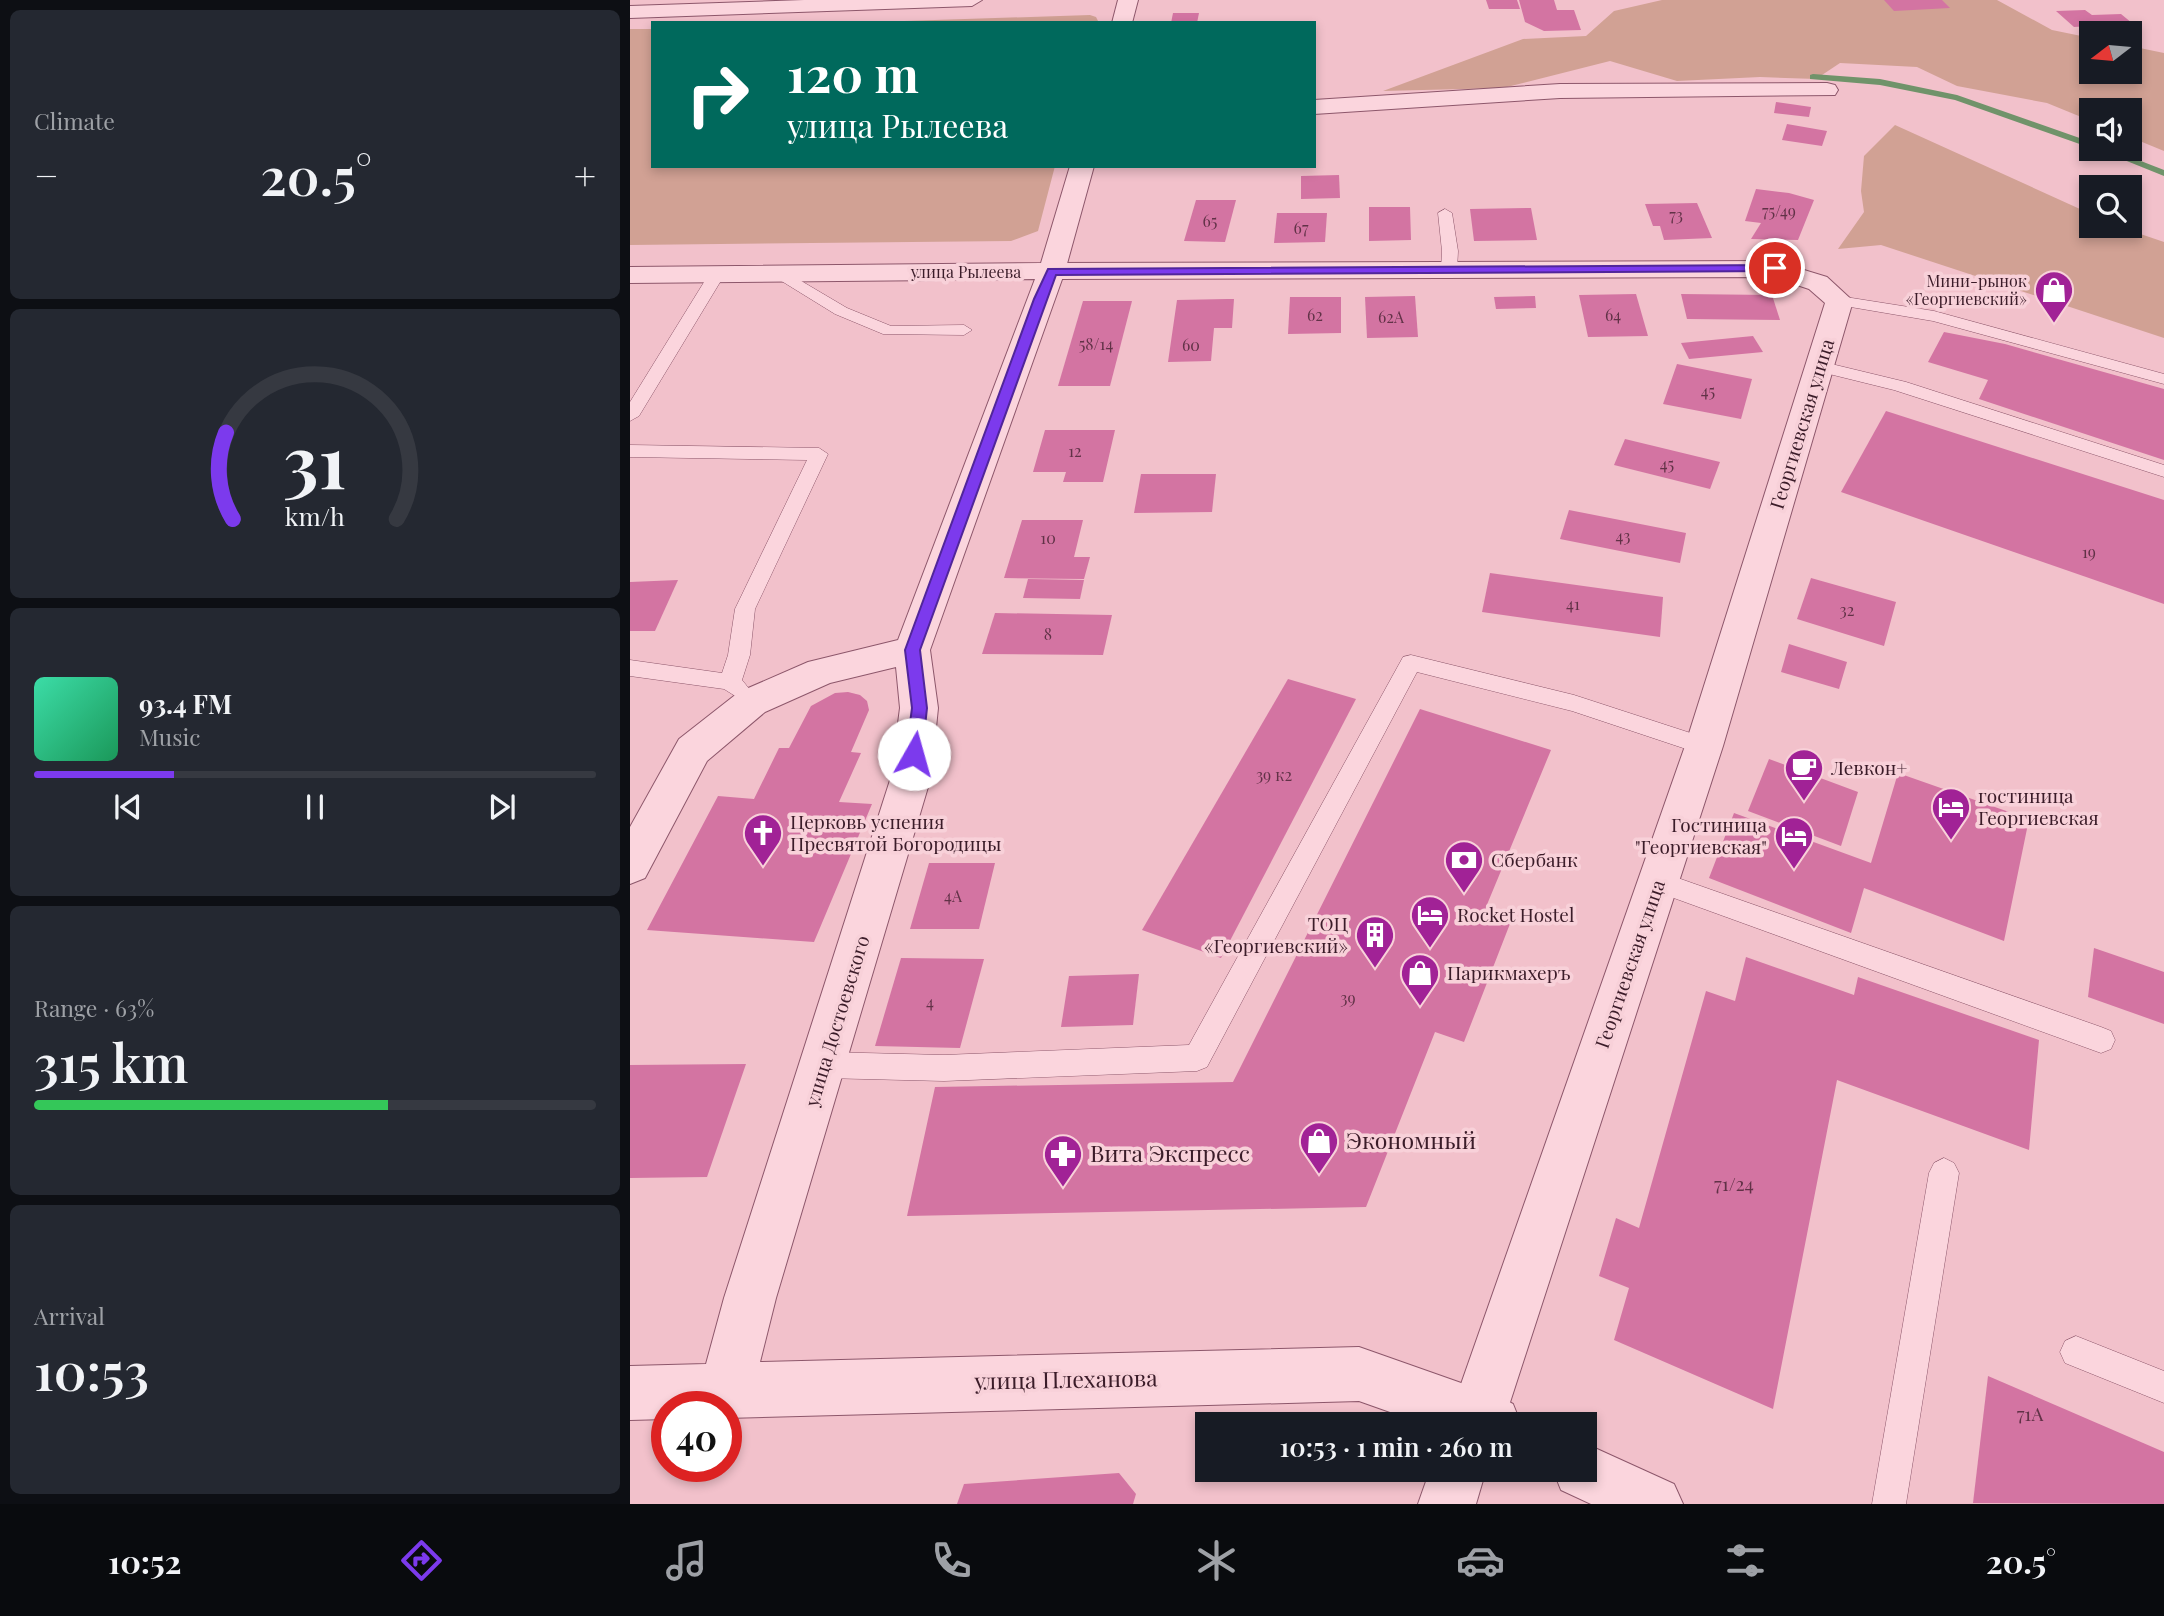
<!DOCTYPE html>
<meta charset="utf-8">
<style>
:root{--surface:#171b24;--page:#242831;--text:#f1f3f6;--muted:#9ea1a6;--line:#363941;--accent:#7c3aed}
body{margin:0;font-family:"Playfair Display",serif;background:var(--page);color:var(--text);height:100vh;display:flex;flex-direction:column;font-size:26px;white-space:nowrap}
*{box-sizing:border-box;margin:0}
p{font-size:23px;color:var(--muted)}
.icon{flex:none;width:38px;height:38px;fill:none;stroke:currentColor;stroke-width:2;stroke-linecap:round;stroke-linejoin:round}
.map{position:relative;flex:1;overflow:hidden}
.drawer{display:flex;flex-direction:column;gap:10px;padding:10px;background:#0d0f14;width:630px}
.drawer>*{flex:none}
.top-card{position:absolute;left:21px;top:21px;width:665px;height:147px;border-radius:0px;box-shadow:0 4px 10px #0003;background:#00695c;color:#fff;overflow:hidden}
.needle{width:46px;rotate:254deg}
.tools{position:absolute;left:1449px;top:21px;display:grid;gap:14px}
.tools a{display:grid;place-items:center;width:63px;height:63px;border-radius:0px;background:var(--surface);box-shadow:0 4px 10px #0003;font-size:35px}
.speed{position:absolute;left:21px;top:1391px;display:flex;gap:14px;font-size:35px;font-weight:700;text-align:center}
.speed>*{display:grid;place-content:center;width:91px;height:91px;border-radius:50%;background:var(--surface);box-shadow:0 4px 10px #0003;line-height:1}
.speed .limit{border:10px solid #d22;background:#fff;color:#111}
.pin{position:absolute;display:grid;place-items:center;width:60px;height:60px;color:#fff;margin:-30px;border:4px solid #fff;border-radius:50%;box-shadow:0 2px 7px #0007}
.me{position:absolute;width:77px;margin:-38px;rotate:7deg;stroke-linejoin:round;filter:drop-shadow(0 0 5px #0008)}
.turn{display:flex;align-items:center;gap:24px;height:147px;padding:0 21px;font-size:32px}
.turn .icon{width:91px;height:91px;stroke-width:2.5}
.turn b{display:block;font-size:49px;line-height:60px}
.big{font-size:52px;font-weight:600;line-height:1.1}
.drawer .widget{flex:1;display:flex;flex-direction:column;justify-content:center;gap:10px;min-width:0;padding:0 24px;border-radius:10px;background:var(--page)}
.drawer .dial{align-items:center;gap:0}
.dial svg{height:182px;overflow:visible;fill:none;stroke:var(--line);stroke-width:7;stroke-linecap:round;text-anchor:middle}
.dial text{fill:var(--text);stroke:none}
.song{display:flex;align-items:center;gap:21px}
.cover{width:84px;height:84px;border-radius:10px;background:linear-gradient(135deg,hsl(160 70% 55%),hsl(150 70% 35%))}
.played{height:7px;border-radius:4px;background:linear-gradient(90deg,var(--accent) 25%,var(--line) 25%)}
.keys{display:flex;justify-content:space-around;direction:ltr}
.heat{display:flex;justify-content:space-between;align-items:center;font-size:38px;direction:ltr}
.charge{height:10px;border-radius:5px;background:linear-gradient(90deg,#34c759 63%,var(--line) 0)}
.trip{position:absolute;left:565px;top:1412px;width:402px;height:70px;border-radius:0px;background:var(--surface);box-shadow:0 4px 10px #0003;font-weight:600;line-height:70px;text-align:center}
.dock{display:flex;height:112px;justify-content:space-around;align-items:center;background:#090b0e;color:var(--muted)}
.dock .icon{width:49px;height:49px}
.dock .selected{color:var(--accent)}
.dock b{font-size:32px;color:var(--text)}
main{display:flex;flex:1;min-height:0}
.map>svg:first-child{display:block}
.green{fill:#d1a194}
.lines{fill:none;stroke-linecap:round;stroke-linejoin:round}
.stream{fill:#70936a;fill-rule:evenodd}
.building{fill:#d374a2}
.service-casing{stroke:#8d576b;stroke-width:1}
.minor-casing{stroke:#8d576b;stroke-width:2}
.tertiary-casing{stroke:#8d576b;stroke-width:2}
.service{fill:#fbd5dd;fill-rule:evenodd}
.minor{fill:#fbd5dd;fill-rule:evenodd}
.tertiary{fill:#fbd5dd;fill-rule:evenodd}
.route{fill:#7c3aed;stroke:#51269a;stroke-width:2}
.labels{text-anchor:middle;stroke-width:7;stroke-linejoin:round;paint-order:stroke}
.number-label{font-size:16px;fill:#613247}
.far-street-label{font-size:16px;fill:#3b1c29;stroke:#f8d1d9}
.far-poi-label{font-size:16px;fill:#3b1c29;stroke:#f8d1d9;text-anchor:end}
.street-label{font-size:19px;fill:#3b1c29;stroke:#f8d1d9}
.poi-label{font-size:19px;fill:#3b1c29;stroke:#f8d1d9;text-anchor:start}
.near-number-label{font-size:19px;fill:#613247}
.near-poi-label{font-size:23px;fill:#3b1c29;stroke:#f8d1d9;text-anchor:start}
.near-street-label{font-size:23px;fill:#3b1c29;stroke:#f8d1d9}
</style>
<main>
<section class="drawer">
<div class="widget"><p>Climate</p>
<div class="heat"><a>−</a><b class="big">20.5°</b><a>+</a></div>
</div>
<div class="widget dial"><svg viewBox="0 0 100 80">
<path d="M14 69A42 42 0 1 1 86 69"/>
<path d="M14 69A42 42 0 0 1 11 31" stroke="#7c3aed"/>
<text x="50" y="56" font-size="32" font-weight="700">31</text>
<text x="50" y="72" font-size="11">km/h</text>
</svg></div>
<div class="widget">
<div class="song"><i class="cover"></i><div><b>93.4 FM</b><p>Music</p></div></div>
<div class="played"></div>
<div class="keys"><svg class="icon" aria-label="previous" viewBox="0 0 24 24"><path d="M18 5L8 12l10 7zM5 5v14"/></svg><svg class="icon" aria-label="pause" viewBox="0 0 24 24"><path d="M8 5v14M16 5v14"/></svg><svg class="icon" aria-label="next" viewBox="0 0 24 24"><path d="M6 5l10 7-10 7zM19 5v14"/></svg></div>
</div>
<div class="widget"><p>Range · 63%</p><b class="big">315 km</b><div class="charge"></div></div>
<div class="widget"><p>Arrival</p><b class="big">10:53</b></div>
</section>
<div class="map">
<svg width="1534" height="1504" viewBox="0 0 1534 1504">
<rect width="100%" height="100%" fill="#f2c1cb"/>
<g class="green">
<path d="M1032,0h335l55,30 39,8v34h39v-26l34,7v98l-34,-14v-27h-39v11l-44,-18 -90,-17 -40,-19 -77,-4 -24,16 -56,-2 -83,4 -67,-20 -107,27 -120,3 140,-52 63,-3 28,-25z"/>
<path d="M460,15l6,2 3,6h-255z"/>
<path d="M0,29h23v137h402l-17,65 -27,10 -381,4z"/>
<path d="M1265,125l196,89v12h26l47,16v96l-283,-93 -43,4 26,-37 -3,-21 3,-35z"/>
</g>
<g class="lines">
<g class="stream">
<path d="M1183,74l67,5 77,16 134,47v6l-136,-48 -75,-15 -70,-6v-4z"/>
<path d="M1467,149h13l54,21v6z"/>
</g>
</g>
<g class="building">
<path d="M856,0h31l3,9h-31z"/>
<path d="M889,0h35l3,10h17l7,20 -37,1 -19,-9z"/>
<path d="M1254,0h58l8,8 -56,3z"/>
<path d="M1455,10l7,5 29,-1 17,14 -30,2 -5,-5 -29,2 -18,-16z"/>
<path d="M543,13h26l-2,10h-26z"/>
<path d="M1146,102l35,5 -2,10 -35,-4z"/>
<path d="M1157,124l40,7 -5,15 -40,-6z"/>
<path d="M709,175l1,23 -39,1v-23z"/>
<path d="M1126,189l33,4 25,7 -16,40 -47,-1 10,-16 -16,-2z"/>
<path d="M566,200h40l-11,42 -41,-1z"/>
<path d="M1067,203l15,35 -48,2 -4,-14h-7l-8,-22z"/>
<path d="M739,207h41l1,33 -42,1z"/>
<path d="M901,208l6,32 -63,1 -4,-32z"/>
<path d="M647,213h50l-2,29 -51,1z"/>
<path d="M1006,294l12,42 -60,1 -9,-42z"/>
<path d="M1051,294l91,1 8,25 -93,-1z"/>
<path d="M785,296l3,41 -51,1 -2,-41z"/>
<path d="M905,296l1,12 -40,1 -2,-12z"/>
<path d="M660,297h51v36l-53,1z"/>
<path d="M597,299h7l-2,29h-18l-3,33 -43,1 9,-62z"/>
<path d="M453,301h49l-22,85h-52z"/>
<path d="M1314,332l61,12 159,45v71l-185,-61 9,-19 -60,-18z"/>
<path d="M1123,336l10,16 -74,7 -8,-16z"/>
<path d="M1047,364l75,15 -11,40 -78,-15z"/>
<path d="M1256,411l278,89v104l-323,-112z"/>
<path d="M415,430h70l-12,52h-40l3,-10h-33z"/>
<path d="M995,439l95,23 -10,27 -96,-24z"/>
<path d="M511,474h75l-4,38 -78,1z"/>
<path d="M939,510l117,23 -6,30 -120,-24z"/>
<path d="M392,520h61l-9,37h16l-6,22 -80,-1z"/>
<path d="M860,573l173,24 -3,40 -178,-25z"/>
<path d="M1181,578l85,24 -12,44 -87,-27z"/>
<path d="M398,579l56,1 -4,19 -57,-1z"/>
<path d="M48,580l-23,51h-25v-49z"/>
<path d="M365,613l117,2 -9,40 -121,-1z"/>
<path d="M1159,644l58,18 -8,27 -58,-17z"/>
<path d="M658,679l68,20 -135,259 -79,-28z"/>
<path d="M218,692l12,3 7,6 2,9 -18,42 10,1 -22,49 33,2 -58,138 -167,-12 71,-134 36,3 25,-51h10l22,-42 24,-13z"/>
<path d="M790,709l131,41 -65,157 27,9 -49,126 -29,-10 -69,175 -459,9 28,-129 298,-5z"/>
<path d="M1139,759l89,33 -17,54 -93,-35z"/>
<path d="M1268,773l131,46 -25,122 -140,-53 -13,45 -142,-55 25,-65 137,50z"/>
<path d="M299,863h66l-16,66h-69z"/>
<path d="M1464,948l70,24v52l-76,-27z"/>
<path d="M1116,957l108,38 4,-18 181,63 -10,110 -192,-70 -64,329 -159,-69 15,-52 -30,-12 17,-58 23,10 67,-237 29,10z"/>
<path d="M271,958l83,1 -24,89 -85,-2z"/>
<path d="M509,974l-6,51 -72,2 8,-51z"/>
<path d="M116,1064l-39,113 -77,1v-113z"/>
<path d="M1358,1376l176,76v52l-191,-1z"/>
<path d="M489,1473l17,21 -3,10h-176l7,-20z"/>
</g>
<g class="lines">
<g class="service-casing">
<g id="service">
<path d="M815,209l7,4 6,38 -1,19 -8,5 -8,-5 1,-19 -4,-38z"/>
<path d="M87,269l8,5 -86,142 -9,5v-19l79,-128z"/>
<path d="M151,269l66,39 44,18 73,-1 8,5 -8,5 -81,-1 -48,-20 -60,-37 -2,-3 2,-3z"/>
<path d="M1209,296l95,15 230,63v10l-231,-63 -100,-17 -2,-3z"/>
<path d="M1189,361l87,21 258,83v12l-270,-87 -81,-20 -2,-4z"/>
<path d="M0,445l189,3 9,6 -73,155 -5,46 -8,25 9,11 -3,6 -8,2 -16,-10 -94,-13v-16l92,13 6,-18 7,-46 72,-149 -177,-3z"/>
<path d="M781,655l163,40 138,45 3,6 -3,6 -8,3 -132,-44 -155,-39 -210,395 -10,4 -253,10 -120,-3 -10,-4 -4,-9 4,-9 10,-4 120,3 245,-10 214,-388z"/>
<path d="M1028,871l443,156 10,4 4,9 -4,9 -10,4 -452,-164 -3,-7 3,-7z"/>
<path d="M1314,1158l10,5 5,10 -53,331h-34l57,-331 5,-10z"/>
<path d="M1446,1336l88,35v32l-99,-40 -5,-11 5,-11z"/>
</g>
</g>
<g class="minor-casing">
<g id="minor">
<path d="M174,0h178l-10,6 -342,12v-12z"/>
<path d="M1197,83l8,2 3,5 -3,5 -275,3 -246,16v-14l246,-16z"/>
<path d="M1145,261l52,16 26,24 -130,445 -220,678h-56l238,-678 140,-443 -16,-14 -36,-12 -721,2 -9,-2 -4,-6 4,-6 9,-2z"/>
<path d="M800,1470h56l-10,34h-58z"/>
</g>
</g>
<g class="tertiary-casing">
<g id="tertiary">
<path d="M488,0h20l-6,23h-20z"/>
<path d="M440,166h24l-29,105 -135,379 8,58 -7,69 -155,521 -16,64 599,-15 139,49 15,8 8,20h-97l-65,-23 -633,17v-11h-59v12l-37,1v-54l76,-2 18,-66 167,-521 9,-69 -4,-41 -66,16 -65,29 -58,49 -62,117 -15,6v-57l49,-88 60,-47 69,-30 90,-22 137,-361 -405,4v-16l411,-4z"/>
<path d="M956,1444l88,40 9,20h-92l-30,-14 -8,-20h33z"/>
</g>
</g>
<use href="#service" class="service"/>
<use href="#minor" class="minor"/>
<use href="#tertiary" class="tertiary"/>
</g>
<path class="route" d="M1145,265l4,1v5l-723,4 -136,375 7,58 -5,46 -8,6 -6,-2 -2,-4 6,-46 -7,-58 129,-351 14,-30z"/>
<defs>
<g id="shop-pin" transform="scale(2.0125)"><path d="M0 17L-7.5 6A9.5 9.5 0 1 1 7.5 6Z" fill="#a12296" stroke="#f8d1d9"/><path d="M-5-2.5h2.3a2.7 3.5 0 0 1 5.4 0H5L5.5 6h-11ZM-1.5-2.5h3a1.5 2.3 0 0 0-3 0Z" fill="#fff"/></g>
<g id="cafe-pin" transform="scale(2.0125)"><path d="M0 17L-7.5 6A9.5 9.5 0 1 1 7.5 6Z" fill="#a12296" stroke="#f8d1d9"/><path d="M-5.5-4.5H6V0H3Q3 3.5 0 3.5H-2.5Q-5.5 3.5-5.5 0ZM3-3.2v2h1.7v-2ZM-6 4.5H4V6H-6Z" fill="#fff"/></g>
<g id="hotel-pin" transform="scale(2.0125)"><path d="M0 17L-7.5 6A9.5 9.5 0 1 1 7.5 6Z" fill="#a12296" stroke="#f8d1d9"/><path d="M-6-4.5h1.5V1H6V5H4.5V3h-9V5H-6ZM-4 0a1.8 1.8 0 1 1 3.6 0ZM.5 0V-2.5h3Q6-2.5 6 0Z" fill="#fff"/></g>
<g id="church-pin" transform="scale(2.0125)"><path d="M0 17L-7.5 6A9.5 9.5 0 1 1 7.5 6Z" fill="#a12296" stroke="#f8d1d9"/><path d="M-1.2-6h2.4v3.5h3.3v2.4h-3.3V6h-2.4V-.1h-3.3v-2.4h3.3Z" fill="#fff"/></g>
<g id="bank-pin" transform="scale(2.0125)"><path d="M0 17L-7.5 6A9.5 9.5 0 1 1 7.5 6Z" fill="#a12296" stroke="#f8d1d9"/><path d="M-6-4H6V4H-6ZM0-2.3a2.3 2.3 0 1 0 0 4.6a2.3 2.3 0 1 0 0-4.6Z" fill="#fff"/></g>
<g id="building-pin" transform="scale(2.0125)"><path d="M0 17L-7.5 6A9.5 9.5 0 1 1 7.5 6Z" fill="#a12296" stroke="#f8d1d9"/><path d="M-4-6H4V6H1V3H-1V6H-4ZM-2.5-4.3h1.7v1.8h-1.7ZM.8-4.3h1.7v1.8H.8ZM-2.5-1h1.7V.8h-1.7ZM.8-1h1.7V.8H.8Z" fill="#fff"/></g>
<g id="pharmacy-pin" transform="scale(2.0125)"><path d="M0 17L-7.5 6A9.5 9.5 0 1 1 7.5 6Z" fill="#a12296" stroke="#f8d1d9"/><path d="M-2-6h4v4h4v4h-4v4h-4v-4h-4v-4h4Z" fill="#fff"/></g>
</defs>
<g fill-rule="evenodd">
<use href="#shop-pin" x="1424" y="290"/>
<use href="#cafe-pin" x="1174" y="768"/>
<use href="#hotel-pin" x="1321" y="807"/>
<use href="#church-pin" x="133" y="833"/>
<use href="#hotel-pin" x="1164" y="836"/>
<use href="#bank-pin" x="834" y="860"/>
<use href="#hotel-pin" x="800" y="915"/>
<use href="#building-pin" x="745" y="935"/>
<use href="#shop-pin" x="790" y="973"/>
<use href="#shop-pin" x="689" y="1141"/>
<use href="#pharmacy-pin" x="433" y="1154"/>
</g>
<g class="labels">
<g class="number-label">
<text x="1149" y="217">75/49</text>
<text x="1046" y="221">73</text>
<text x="580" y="227">65</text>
<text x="671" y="234">67</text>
<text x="685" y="321">62</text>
<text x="983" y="321">64</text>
<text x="761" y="323">62А</text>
<text x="466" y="350">58/14</text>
<text x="561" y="351">60</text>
<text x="1078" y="397">45</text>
<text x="445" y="457">12</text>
<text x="1037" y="470">45</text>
<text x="993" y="542">43</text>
<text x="418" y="544">10</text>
<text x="1459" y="558">19</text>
<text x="943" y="610">41</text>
<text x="1217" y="616">32</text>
<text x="418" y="640">8</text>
<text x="644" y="781">39 к2</text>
<text x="323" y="902">4А</text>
<text x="718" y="1004">39</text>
<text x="300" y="1008">4</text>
</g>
<g class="far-street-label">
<text x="336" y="278">улица Рылеева</text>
</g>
<g class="far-poi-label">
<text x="1397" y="287">Мини-рынок<tspan x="1397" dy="18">«Георгиевский»</tspan></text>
</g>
<g class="street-label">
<text transform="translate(1172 424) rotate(-73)" y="7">Георгиевская улица</text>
<text transform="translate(1000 964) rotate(-71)" y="7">Георгиевская улица</text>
<text transform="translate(207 1021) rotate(-73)" y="7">улица Достоевского</text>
</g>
<g class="poi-label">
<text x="1201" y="775">Левкон+</text>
<text x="1348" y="803">гостиница<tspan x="1348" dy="22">Георгиевская</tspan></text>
<text x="160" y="829">Церковь успения<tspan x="160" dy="22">Пресвятой Богородицы</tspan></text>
<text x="1137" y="832" text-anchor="end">Гостиница<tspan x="1137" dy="22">"Георгиевская"</tspan></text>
<text x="861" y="867">Сбербанк</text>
<text x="827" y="922">Rocket Hostel</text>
<text x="718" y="931" text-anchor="end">ТОЦ<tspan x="718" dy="22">«Георгиевский»</tspan></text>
<text x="817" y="980">Парикмахеръ</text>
</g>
<g class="near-number-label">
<text x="1104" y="1191">71/24</text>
<text x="1400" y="1421">71А</text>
</g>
<g class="near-poi-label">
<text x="716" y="1149">Экономный</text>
<text x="460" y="1162">Вита Экспресс</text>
</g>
<g class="near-street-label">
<text transform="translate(436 1380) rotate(-1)" y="8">улица Плеханова</text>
</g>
</g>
</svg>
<div class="tools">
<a><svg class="needle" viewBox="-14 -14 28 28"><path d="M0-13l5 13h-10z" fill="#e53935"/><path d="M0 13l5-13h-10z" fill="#9ea1a6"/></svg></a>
<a><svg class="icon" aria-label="sound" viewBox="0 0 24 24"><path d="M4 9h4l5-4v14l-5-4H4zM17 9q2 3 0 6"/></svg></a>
<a><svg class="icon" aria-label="search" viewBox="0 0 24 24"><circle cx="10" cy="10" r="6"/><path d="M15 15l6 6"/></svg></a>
</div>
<div class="speed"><div class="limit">40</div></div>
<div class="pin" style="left:1145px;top:268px;background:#d93025"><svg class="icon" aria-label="arrive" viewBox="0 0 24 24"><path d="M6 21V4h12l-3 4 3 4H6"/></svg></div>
<svg class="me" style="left:284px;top:754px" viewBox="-20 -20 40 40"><circle r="19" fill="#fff"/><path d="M0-13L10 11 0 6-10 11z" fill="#7c3aed"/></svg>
<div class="trip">10:53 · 1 min · 260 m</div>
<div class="top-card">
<div class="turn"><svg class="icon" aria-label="right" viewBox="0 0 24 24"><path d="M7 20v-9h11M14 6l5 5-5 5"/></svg><div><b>120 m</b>улица Рылеева</div></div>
</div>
</div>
</main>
<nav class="dock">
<b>10:52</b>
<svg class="icon selected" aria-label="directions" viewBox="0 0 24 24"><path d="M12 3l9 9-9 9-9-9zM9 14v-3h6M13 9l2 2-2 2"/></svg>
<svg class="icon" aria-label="music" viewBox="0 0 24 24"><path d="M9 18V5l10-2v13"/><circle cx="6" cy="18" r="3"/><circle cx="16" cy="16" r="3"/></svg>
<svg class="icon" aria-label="phone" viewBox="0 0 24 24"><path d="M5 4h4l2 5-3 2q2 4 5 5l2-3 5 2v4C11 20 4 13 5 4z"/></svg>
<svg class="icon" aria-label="climate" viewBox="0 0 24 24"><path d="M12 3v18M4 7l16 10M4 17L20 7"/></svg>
<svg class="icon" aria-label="car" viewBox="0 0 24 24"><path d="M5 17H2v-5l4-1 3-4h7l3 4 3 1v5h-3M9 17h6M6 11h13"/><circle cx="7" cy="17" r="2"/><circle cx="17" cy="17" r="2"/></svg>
<svg class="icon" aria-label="filters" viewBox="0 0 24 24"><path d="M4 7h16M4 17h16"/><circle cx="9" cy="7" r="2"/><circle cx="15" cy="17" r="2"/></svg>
<b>20.5°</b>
</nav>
